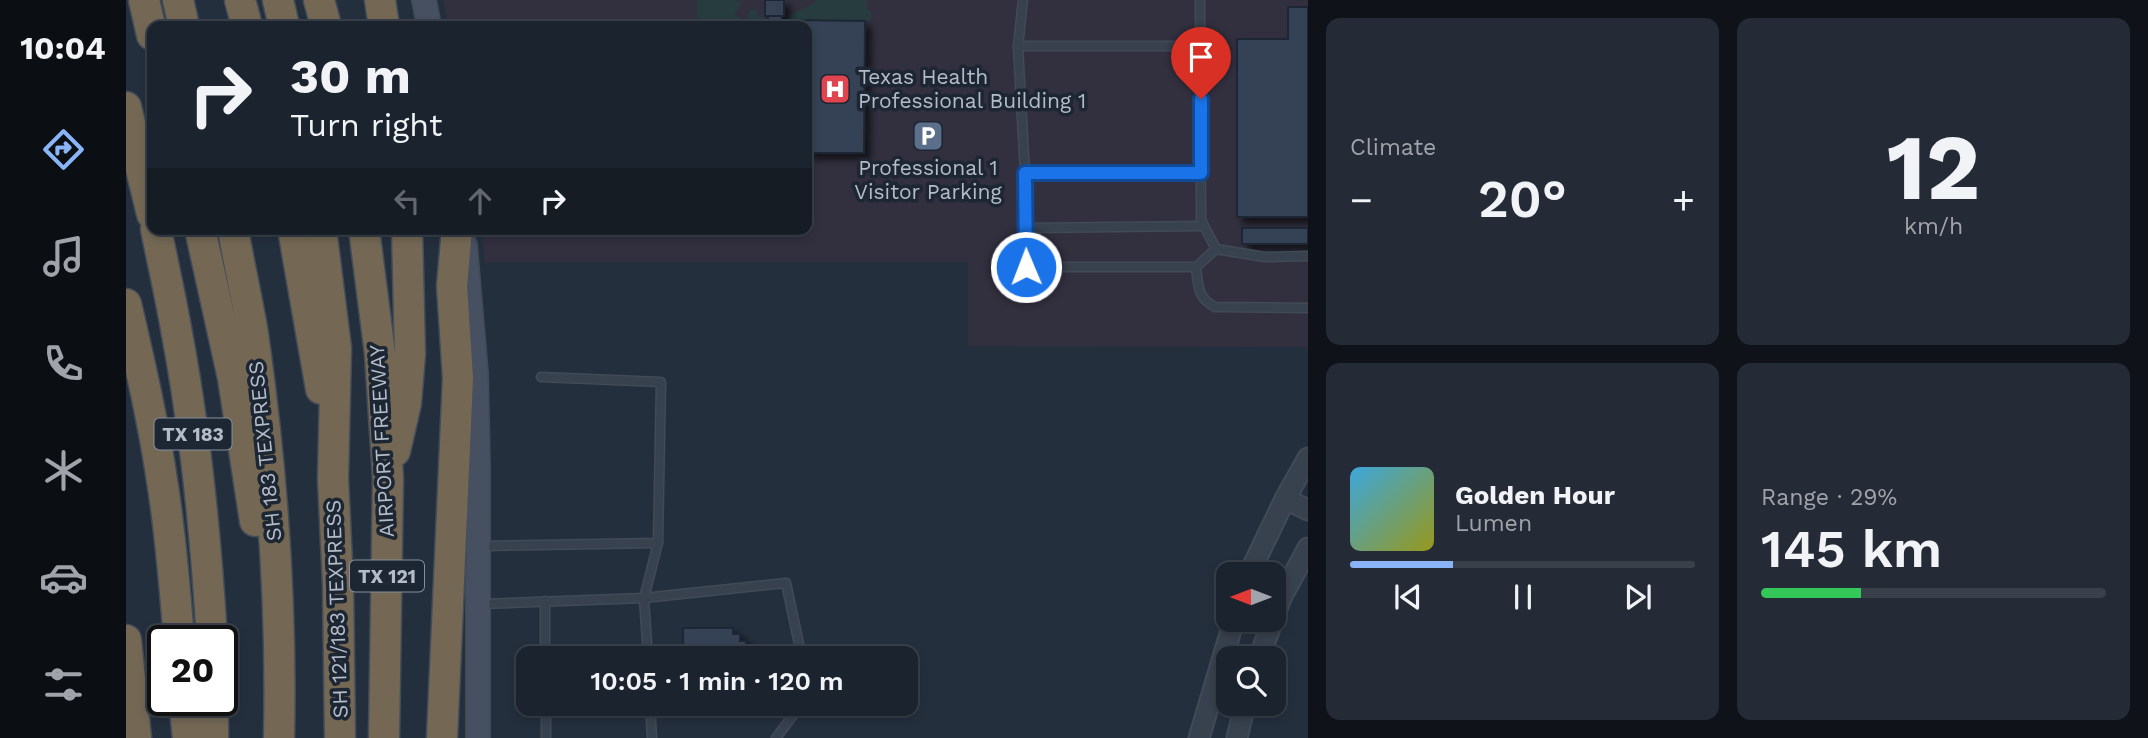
<!DOCTYPE html>
<meta charset="utf-8">
<style>
:root{--surface:#1b232e;--page:#242b36;--text:#f1f3f6;--muted:#a0a4aa;--line:#39404a;--accent:#8ab4f8}
body{margin:0;font-family:"Work Sans",sans-serif;background:var(--page);color:var(--text);height:100vh;display:flex;flex-direction:column;font-size:26px;white-space:nowrap}
*{box-sizing:border-box;margin:0}
p{font-size:23px;color:var(--muted)}
.icon{flex:none;width:38px;height:38px;fill:none;stroke:currentColor;stroke-width:2;stroke-linecap:round;stroke-linejoin:round}
.map{position:relative;flex:1;overflow:hidden}
.drawer{display:flex;flex-direction:column;gap:18px;padding:18px;background:#0f1319;width:840px}
.drawer>*{flex:none}
.hud{position:absolute;left:21px;top:21px;width:665px;height:214px;border-radius:14px;box-shadow:0 4px 10px #0003,0 0 0 2px var(--line);background:#1b232e;color:var(--text);overflow:hidden}
.needle{width:46px;rotate:270deg}
.buttons{position:absolute;left:1090px;top:562px;display:grid;gap:14px}
.buttons a{display:grid;place-items:center;width:70px;height:70px;border-radius:14px;background:var(--surface);box-shadow:0 4px 10px #0003,0 0 0 2px var(--line);font-size:35px}
.speed{position:absolute;left:21px;top:625px;display:flex;gap:14px;font-size:35px;font-weight:700;text-align:center}
.speed>*{display:grid;place-content:center;width:91px;height:91px;border-radius:50%;background:var(--surface);box-shadow:0 4px 10px #0003,0 0 0 2px var(--line);line-height:1}
.speed .limit{border:4px solid #111;border-radius:10px;background:#fff;color:#111}
.pin{position:absolute;display:grid;place-items:center;width:60px;height:60px;color:#fff;margin:-72px -30px;border-radius:50% 50% 50% 0;rotate:-45deg;box-shadow:0 0 7px #0007}
.pin .icon{rotate:45deg}
.me{position:absolute;width:77px;margin:-38px;rotate:359deg;stroke-linejoin:round;filter:drop-shadow(0 0 5px #0008)}
.turn{display:flex;align-items:center;gap:24px;height:147px;padding:0 28px;font-size:32px}
.turn .icon{width:91px;height:91px;stroke-width:2.5}
.turn b{display:block;font-size:49px;line-height:60px}
.lanes{display:flex;align-items:center;height:66px;padding:0 28px;background:#0003;justify-content:center;gap:35px;direction:ltr}
.lanes .off{opacity:.35}
.big{font-size:52px;font-weight:600;line-height:1.1}
.drawer .widget{flex:1;display:flex;flex-direction:column;justify-content:center;gap:10px;min-width:0;padding:0 24px;border-radius:14px;background:var(--page)}
.drawer .dial{align-items:center;gap:0}
.dial b{font-size:91px;line-height:1}
.song{display:flex;align-items:center;gap:21px}
.cover{width:84px;height:84px;border-radius:10px;background:linear-gradient(135deg,hsl(200 70% 55%),hsl(60 70% 35%))}
.played{height:7px;border-radius:4px;background:linear-gradient(90deg,var(--accent) 30%,var(--line) 30%)}
.keys{display:flex;justify-content:space-around;direction:ltr}
.heat{display:flex;justify-content:space-between;align-items:center;font-size:38px;direction:ltr}
.charge{height:10px;border-radius:5px;background:linear-gradient(90deg,#34c759 29%,var(--line) 0)}
.drawer .tiles{flex:1;display:grid;gap:18px;grid-template-columns:repeat(2,1fr)}
.trip{position:absolute;left:390px;top:646px;width:402px;height:70px;border-radius:14px;background:var(--surface);box-shadow:0 4px 10px #0003,0 0 0 2px var(--line);font-weight:600;line-height:70px;text-align:center}
main{display:flex;flex:1;min-height:0}
.tab-bar{display:flex;flex-direction:column;width:126px;justify-content:space-around;align-items:center;background:#0b0e12;color:var(--muted)}
.tab-bar .icon{width:49px;height:49px}
.tab-bar .selected{color:var(--accent)}
.tab-bar b{font-size:32px;color:var(--text)}
.map>svg:first-child{display:block}
.medical{fill:#32303f}
.green{fill:#263c3f}
.building{fill:#364354;stroke:#1f2835;stroke-width:2;filter:url(#shadow)}
.lines{fill:none;stroke-linecap:round;stroke-linejoin:round}
.service-casing{stroke:#414a57;stroke-width:11}
.tertiary-casing{stroke:#414a57;stroke-width:23}
.secondary-casing{stroke:#414a57;stroke-width:26}
.motorway-casing{stroke:#434c59;stroke-width:33}
.service{stroke:#38414e;stroke-width:8}
.tertiary{stroke:#38414e;stroke-width:19}
.secondary{stroke:#465061;stroke-width:23}
.motorway{stroke:#746855;stroke-width:30}
.route-casing{stroke:#114b97;stroke-width:18}
.route{stroke:#1a73e8;stroke-width:12}
.labels{text-anchor:middle;stroke-width:7;stroke-linejoin:round;paint-order:stroke}
.shield{fill:#1d2633;stroke:#878f9c;stroke-width:2}
.shield-label{font-size:19px;font-weight:bold;fill:#b4bcc9}
.poi-label{font-size:21px;fill:#b4bcc9;stroke:#1d2633;text-anchor:start}
.street-label{font-size:21px;fill:#b4bcc9;stroke:#1d2633}
</style>
<main>
<nav class="tab-bar">
<b>10:04</b>
<svg class="icon selected" aria-label="directions" viewBox="0 0 24 24"><path d="M12 3l9 9-9 9-9-9zM9 14v-3h6M13 9l2 2-2 2"/></svg>
<svg class="icon" aria-label="music" viewBox="0 0 24 24"><path d="M9 18V5l10-2v13"/><circle cx="6" cy="18" r="3"/><circle cx="16" cy="16" r="3"/></svg>
<svg class="icon" aria-label="phone" viewBox="0 0 24 24"><path d="M5 4h4l2 5-3 2q2 4 5 5l2-3 5 2v4C11 20 4 13 5 4z"/></svg>
<svg class="icon" aria-label="climate" viewBox="0 0 24 24"><path d="M12 3v18M4 7l16 10M4 17L20 7"/></svg>
<svg class="icon" aria-label="car" viewBox="0 0 24 24"><path d="M5 17H2v-5l4-1 3-4h7l3 4 3 1v5h-3M9 17h6M6 11h13"/><circle cx="7" cy="17" r="2"/><circle cx="17" cy="17" r="2"/></svg>
<svg class="icon" aria-label="filters" viewBox="0 0 24 24"><path d="M4 7h16M4 17h16"/><circle cx="9" cy="7" r="2"/><circle cx="15" cy="17" r="2"/></svg>
</nav>
<div class="map">
<svg width="1182" height="738" viewBox="0 0 1182 738">
<defs>
<filter id="shadow"><feDropShadow dx="6" dy="6" stdDeviation="3.5" flood-color="#0009"/></filter>
</defs>
<rect width="100%" height="100%" fill="#242f3e"/>
<path class="medical" d="M317,0h865v347l-340,-1v-84h-483l-4,-33h326v-203h-359z"/>
<g class="green">
<path d="M571,0h39l5,4 -7,11 12,6 4,-12 8,2 1,6h6v9h-83v-7h15z"/>
<path d="M692,0h49v10l4,1v10l-85,-1v-3c10,-7 22,-9 32,-17z"/>
</g>
<g class="building">
<rect x="639" y="0" width="19" height="16"/>
<path d="M1162,7h20v210h-71v-178h51z"/>
<path d="M642,16h14l-1,10h-20h6z"/>
<path d="M660,20l79,1 -1,132h-57v-127h-22z"/>
<rect x="1116" y="228" width="66" height="16"/>
<path d="M557,628h50v6h7v7h6v7h6v10h-72l3,-2z"/>
</g>
<g class="lines">
<g class="service-casing">
<g id="service">
<path d="M897,0l-5,46 7,127 1,94h170l20,-18"/>
<path d="M1074,0l1,220 15,29 49,8 43,-1"/>
<path d="M892,46h183"/>
<path d="M899,173h176"/>
<path d="M899,228l179,-2"/>
<path d="M1070,267c2,17 1,31 19,40l93,1"/>
<path d="M532,543l-14,55 142,-15 16,75"/>
<path d="M355,546l177,-3 3,-161 -120,-5"/>
<path d="M419,601v57"/>
<path d="M354,604l164,-6 4,60"/>
<path d="M420,704v34"/>
<path d="M524,704l2,34"/>
<path d="M650,738l23,-31 1,-3"/>
</g>
</g>
<g class="tertiary-casing">
<g id="tertiary">
<path d="M1159,499l23,11"/>
<path d="M1123,574l36,-75 23,-41"/>
<path d="M1148,617l7,-19 27,-50"/>
<path d="M1133,658l14,-38"/>
<path d="M1073,738l35,-118"/>
<path d="M1111,738l8,-34"/>
</g>
</g>
<g class="secondary-casing">
<g id="secondary">
<path d="M298,0l5,26"/>
<path d="M339,245l11,128 2,91v274"/>
</g>
</g>
<g class="motorway-casing">
<g id="motorway">
<path d="M18,0l8,35"/>
<path d="M52,0l6,26"/>
<path d="M114,0l7,26"/>
<path d="M152,0l6,26"/>
<path d="M193,0l7,26"/>
<path d="M254,0l4,26"/>
<path d="M0,107l26,107"/>
<path d="M30,229c7,35 15,70 21,105 19,101 29,204 35,306"/>
<path d="M74,229l33,149 22,143"/>
<path d="M107,229c6,35 14,70 20,105 19,134 29,269 26,404"/>
<path d="M167,229l28,160"/>
<path d="M195,229l15,119 -3,131 5,105 2,154"/>
<path d="M238,229l16,125 8,124 -4,260"/>
<path d="M0,304c14,60 28,121 37,183 8,51 12,102 16,153"/>
<path d="M269,451l11,-48 4,-49 -3,-125"/>
<path d="M0,640l10,98"/>
<path d="M58,700l4,38"/>
<path d="M87,700v38"/>
<path d="M316,738l16,-360 -6,-92 5,-57"/>
</g>
</g>
<use href="#service" class="service"/>
<use href="#tertiary" class="tertiary"/>
<use href="#secondary" class="secondary"/>
<use href="#motorway" class="motorway"/>
</g>
<g class="lines">
<g class="route-casing">
<path id="route" d="M900,267l-1,-94h176v-74"/>
</g>
<use href="#route" class="route"/>
</g>
<defs>
<g id="hospital-square" transform="scale(1.575)"><rect x="-9" y="-9" width="18" height="18" rx="4" fill="#e0444e" stroke="#1d2633"/><path d="M-5-5h3v3.5h4V-5h3V5h-3V1.5h-4V5h-3Z" fill="#fff"/></g>
<g id="parking-square" transform="scale(1.575)"><rect x="-9" y="-9" width="18" height="18" rx="4" fill="#5c6f8a" stroke="#1d2633"/><path d="M-3.5-5.5H1a3.5 3.5 0 0 1 0 7H-1V5.5H-3.5ZM-1-3.4V-.6H.8a1.4 1.4 0 0 0 0-2.8Z" fill="#fff"/></g>
</defs>
<g fill-rule="evenodd">
<use href="#hospital-square" x="709" y="89"/>
<use href="#parking-square" x="802" y="136"/>
</g>
<g class="labels">
<g class="shield">
<rect x="28.5" y="418.5" width="77" height="31" rx="5"/>
<rect x="224" y="560.5" width="74" height="31" rx="5"/>
</g>
<g class="shield-label">
<text x="67" y="441">TX 183</text>
<text x="261" y="583">TX 121</text>
</g>
<g class="poi-label">
<text x="732" y="84">Texas Health<tspan x="732" dy="24">Professional Building 1</tspan></text>
<text x="802" y="175" text-anchor="middle">Professional 1<tspan x="802" dy="24">Visitor Parking</tspan></text>
</g>
<g class="street-label">
<text transform="translate(256 441) rotate(-93)" y="7">AIRPORT FREEWAY</text>
<text transform="translate(139 451) rotate(-96)" y="7">SH 183 TEXPRESS</text>
<text transform="translate(211 609) rotate(-92)" y="7">SH 121/183 TEXPRESS</text>
</g>
</g>
</svg>
<div class="buttons">
<a><svg class="needle" viewBox="-14 -14 28 28"><path d="M0-13l5 13h-10z" fill="#e53935"/><path d="M0 13l5-13h-10z" fill="#a0a4aa"/></svg></a>
<a><svg class="icon" aria-label="search" viewBox="0 0 24 24"><circle cx="10" cy="10" r="6"/><path d="M15 15l6 6"/></svg></a>
</div>
<div class="speed"><div class="limit">20</div></div>
<div class="pin" style="left:1075px;top:99px;background:#d93025"><svg class="icon" aria-label="arrive" viewBox="0 0 24 24"><path d="M6 21V4h12l-3 4 3 4H6"/></svg></div>
<svg class="me" style="left:900px;top:267px" viewBox="-20 -20 40 40"><circle r="17" fill="#1a73e8" stroke="#fff" stroke-width="3"/><path d="M0-11L8 9 0 5-8 9z" fill="#fff"/></svg>
<div class="trip">10:05 · 1 min · 120 m</div>
<div class="hud">
<div class="turn"><svg class="icon" aria-label="right" viewBox="0 0 24 24"><path d="M7 20v-9h11M14 6l5 5-5 5"/></svg><div><b>30 m</b>Turn right</div></div>
<div class="lanes"><svg class="icon off" aria-label="left" viewBox="0 0 24 24"><path d="M17 20v-9H6M10 6l-5 5 5 5"/></svg><svg class="icon off" aria-label="ahead" viewBox="0 0 24 24"><path d="M12 20V5M6 11l6-6 6 6"/></svg><svg class="icon" aria-label="right" viewBox="0 0 24 24"><path d="M7 20v-9h11M14 6l5 5-5 5"/></svg></div>
</div>
</div>
<section class="drawer">
<div class="tiles">
<div class="widget"><p>Climate</p>
<div class="heat"><a>−</a><b class="big">20°</b><a>+</a></div>
</div>
<div class="widget dial"><b>12</b><p>km/h</p></div>
<div class="widget">
<div class="song"><i class="cover"></i><div><b>Golden Hour</b><p>Lumen</p></div></div>
<div class="played"></div>
<div class="keys"><svg class="icon" aria-label="previous" viewBox="0 0 24 24"><path d="M18 5L8 12l10 7zM5 5v14"/></svg><svg class="icon" aria-label="pause" viewBox="0 0 24 24"><path d="M8 5v14M16 5v14"/></svg><svg class="icon" aria-label="next" viewBox="0 0 24 24"><path d="M6 5l10 7-10 7zM19 5v14"/></svg></div>
</div>
<div class="widget"><p>Range · 29%</p><b class="big">145 km</b><div class="charge"></div></div>
</div>
</section>
</main>
